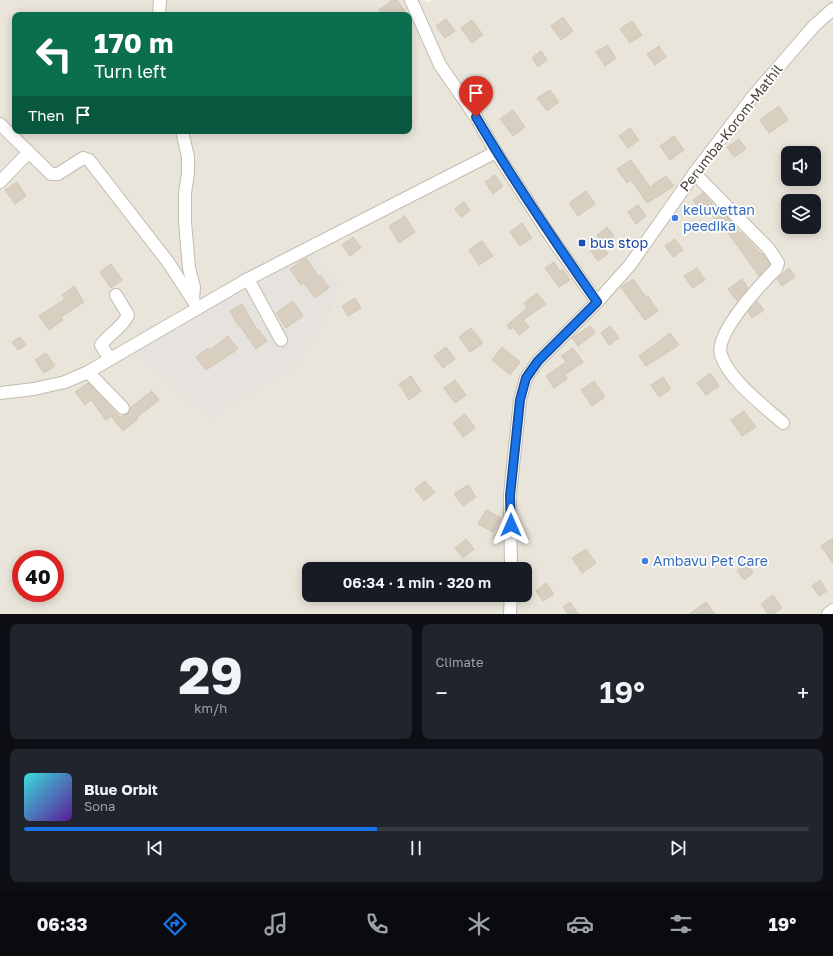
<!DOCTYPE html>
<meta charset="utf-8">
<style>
:root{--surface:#171b24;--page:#20242c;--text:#f1f3f6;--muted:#9ea1a6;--line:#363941;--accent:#1a73e8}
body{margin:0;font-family:"Golos Text",sans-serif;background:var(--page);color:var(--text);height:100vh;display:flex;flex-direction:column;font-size:15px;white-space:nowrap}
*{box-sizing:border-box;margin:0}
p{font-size:13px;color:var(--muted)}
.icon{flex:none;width:22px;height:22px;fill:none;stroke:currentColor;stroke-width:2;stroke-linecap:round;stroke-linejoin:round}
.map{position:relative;height:614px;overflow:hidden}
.panel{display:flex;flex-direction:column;gap:10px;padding:10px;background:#0d0f14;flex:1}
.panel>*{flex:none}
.guide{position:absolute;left:12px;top:12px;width:400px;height:122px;border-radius:8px;box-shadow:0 2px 10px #0003;background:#0b6e4f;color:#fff;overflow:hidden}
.fabs{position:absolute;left:781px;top:146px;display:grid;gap:8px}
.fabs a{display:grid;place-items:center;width:40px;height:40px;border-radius:8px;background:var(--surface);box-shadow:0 2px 10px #0003;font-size:20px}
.speed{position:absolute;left:12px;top:550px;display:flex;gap:8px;font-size:20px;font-weight:700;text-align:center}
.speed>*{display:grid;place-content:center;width:52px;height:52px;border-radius:50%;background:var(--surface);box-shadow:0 2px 10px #0003;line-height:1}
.speed .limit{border:6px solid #d22;background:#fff;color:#111}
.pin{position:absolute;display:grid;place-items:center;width:34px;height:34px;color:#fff;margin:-41px -17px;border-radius:50% 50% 50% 0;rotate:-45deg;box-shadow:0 0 4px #0007}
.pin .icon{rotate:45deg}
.me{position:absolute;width:44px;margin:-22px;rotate:0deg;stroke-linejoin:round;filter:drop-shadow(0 0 3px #0008)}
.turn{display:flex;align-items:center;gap:14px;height:84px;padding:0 16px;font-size:18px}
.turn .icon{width:52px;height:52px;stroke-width:2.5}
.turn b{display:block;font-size:28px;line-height:34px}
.then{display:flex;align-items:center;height:38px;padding:0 16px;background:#0003;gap:8px;font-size:15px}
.big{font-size:30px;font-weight:600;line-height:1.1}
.panel .widget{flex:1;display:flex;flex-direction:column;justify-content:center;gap:6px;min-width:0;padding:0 14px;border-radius:8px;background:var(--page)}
.panel .dial{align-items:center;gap:0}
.dial b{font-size:52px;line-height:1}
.song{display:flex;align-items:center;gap:12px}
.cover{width:48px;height:48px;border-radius:6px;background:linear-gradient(135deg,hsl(180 70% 55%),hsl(270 70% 35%))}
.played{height:4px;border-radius:2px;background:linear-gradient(90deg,var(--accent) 45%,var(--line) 45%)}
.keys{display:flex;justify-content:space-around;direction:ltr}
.heat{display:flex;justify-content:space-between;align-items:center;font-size:22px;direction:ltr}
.panel .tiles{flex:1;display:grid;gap:10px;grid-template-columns:1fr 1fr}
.widget:last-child{grid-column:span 2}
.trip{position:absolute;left:302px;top:562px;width:230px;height:40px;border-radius:8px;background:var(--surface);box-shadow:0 2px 10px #0003;font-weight:600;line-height:40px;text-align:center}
.tabs{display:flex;height:64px;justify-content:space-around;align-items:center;background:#090b0e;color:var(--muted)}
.tabs .icon{width:28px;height:28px}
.tabs .on{color:var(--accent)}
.tabs b{font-size:18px;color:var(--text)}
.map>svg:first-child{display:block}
.residential{fill:#eae5da;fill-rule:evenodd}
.industrial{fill:#e6e2dd}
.building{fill:#d8cfc1;stroke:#d3c7b4}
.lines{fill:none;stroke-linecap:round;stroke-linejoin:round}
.minor-casing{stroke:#c2bbae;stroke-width:14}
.minor{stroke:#fff;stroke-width:12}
.route-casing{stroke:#114b97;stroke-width:10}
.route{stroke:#1a73e8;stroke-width:7}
.shop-dot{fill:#3f7fe0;stroke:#fff;stroke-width:1.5}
.transit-dot{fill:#1a4fb4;stroke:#fff;stroke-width:1.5}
.labels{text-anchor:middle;stroke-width:3.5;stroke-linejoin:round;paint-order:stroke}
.street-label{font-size:14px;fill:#4b4439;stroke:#fff}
.shop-label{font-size:14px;fill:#366cbe;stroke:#fff;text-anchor:start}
.transit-label{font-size:14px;fill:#164399;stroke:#fff;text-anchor:start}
</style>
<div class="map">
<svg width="833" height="614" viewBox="0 0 833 614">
<rect width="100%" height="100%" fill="#f6f3ec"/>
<path class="residential" d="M0,0h421l7,2 4,-2h401v614h-833zM15,15h394v116h-394zM788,153h26v26h-26zM788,201h26v26h-26zM21,559h34v34h-34zM309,569h216v26h-216z"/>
<path class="industrial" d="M312,249l27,36 -9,28 -36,56 -85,50 -77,-66 90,-53z"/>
<g class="building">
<path d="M392,0h5l8,11 -6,4h-17l-3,-5z"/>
<path d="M563,17l10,14 -12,9 -10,-14z"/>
<path d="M446,19l9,12 -10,7 -9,-12z"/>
<path d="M472,20l11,15 -11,8 -11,-15z"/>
<path d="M632,21l10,14 -12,8 -10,-14z"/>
<path d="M607,45l9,13 -11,8 -9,-14z"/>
<path d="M659,46l7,11 -11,8 -8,-11z"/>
<path d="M541,51l6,9 -9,7 -6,-9z"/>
<path d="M550,90l9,12 -12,9 -10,-13z"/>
<path d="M779,106l9,14 -19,13 -9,-13z"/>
<path d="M513,110l12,17 -12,9 -13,-17z"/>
<path d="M630,128l9,12 -11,8 -9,-12z"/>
<path d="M674,136l10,14 -14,10 -10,-14z"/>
<path d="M739,139l7,10 -12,8 -7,-10z"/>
<path d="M631,160l19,27 16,-11 8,10 -27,17 -16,-23 -4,3 -10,-14z"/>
<path d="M495,175l8,11 -10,8 -8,-12z"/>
<path d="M17,182l9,14 -11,8 -10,-14z"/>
<path d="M586,191l9,13 -17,12 -9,-13z"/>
<path d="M703,193l18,21 2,-1 7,7 10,14 2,-1 18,20 3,1 7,10 -11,12 -33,-46 -2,2 -17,-23 -5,4 -9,-13z"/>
<path d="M464,202l6,9 -9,6 -6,-8z"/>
<path d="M638,205l8,11 -10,8 -8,-12z"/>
<path d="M405,216l10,16 -16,11 -10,-17z"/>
<path d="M522,223l10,15 -12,8 -10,-14z"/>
<path d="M607,227l7,9 -11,8 -6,-9z"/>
<path d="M353,237l8,11 -11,8 -8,-11z"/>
<path d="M675,239l8,11 -10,7 -8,-11z"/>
<path d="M482,241l11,15 -14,9 -10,-15z"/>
<path d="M600,243l8,11 -10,7 -8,-11z"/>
<path d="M306,258l13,19 2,-1 8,12 -14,10 -11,-15 -3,2 -11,-16z"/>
<path d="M554,262l6,9 2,-2 8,11 -11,7 -14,-19z"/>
<path d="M111,264l11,16 -11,8 -11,-16z"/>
<path d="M697,268l8,12 -12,8 -9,-12z"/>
<path d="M789,268l6,9 -13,9 -5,-7z"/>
<path d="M633,279l13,18 2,-1 10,15 -13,9 -24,-33z"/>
<path d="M742,279l6,9 -11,13 -9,-12z"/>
<path d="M74,286l10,16 -23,15 2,3 -14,10 -10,-14 26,-17 -3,-4z"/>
<path d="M537,293l9,11 -23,16 6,7 -10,8 -6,-8 -3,3 -3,-5 20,-17 -3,-5z"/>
<path d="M355,298l6,10 -13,8 -6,-10z"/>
<path d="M293,301l10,15 -17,12 -10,-15z"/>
<path d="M757,301l7,9 -12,8 -4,-6z"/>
<path d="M242,304l15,26 1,-1 9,12 -11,8 -16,-23 -1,1 -9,-16z"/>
<path d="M590,326l5,7 -17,13 -6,-8z"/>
<path d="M610,326l9,12 -10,7 -8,-12z"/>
<path d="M471,328l12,15 -13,9 -11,-15z"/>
<path d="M670,333l9,12 -33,21 -7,-10z"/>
<path d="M228,336l10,13 -32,21 -10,-13 12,-9 2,2z"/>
<path d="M20,337l6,8 -8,5 -6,-8z"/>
<path d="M446,347l9,12 -12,9 -9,-12z"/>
<path d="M502,347l18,15 -10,13 -18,-15z"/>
<path d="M573,348l10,14 -18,13 2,4 -13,9 -8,-12 20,-14 -5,-6z"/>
<path d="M46,353l9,13 -11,7 -9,-13z"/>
<path d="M710,373l9,13 -13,9 -9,-12z"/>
<path d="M411,376l10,15 -12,9 -10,-16z"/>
<path d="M663,377l8,12 -12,8 -8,-12z"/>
<path d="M455,380l11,15 -11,8 -11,-15z"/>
<path d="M594,381l11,16 -13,9 -11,-16z"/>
<path d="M88,383l32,34 8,-3 2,-6 22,-17 7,9 -23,18 2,1 -15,12 -12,-15 -5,4 -15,-20 -6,5 -10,-13z"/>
<path d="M744,411l12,16 -14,9 -11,-16z"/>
<path d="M465,414l10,14 -12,9 -10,-14z"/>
<path d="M425,481l10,11 -11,9 -9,-12z"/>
<path d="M468,485l8,12 -13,9 -9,-12z"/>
<path d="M486,510l15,8 -8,14 -15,-8z"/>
<path d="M833,538v25l-12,-17z"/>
<path d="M466,539l8,10 -11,9 -8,-10z"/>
<path d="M586,549l10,14 -14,10 -10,-15z"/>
<path d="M747,563l6,10 -9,7 -7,-10z"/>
<path d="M820,580l7,11 -8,5 -7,-10z"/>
<path d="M546,583l8,11 -11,7 -7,-10z"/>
<path d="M773,595l9,13 -9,6h-5l-7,-10z"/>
<path d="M570,602l8,12h-10l-5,-7z"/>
<path d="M706,602l9,12h-26z"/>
</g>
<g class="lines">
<g class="minor-casing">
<g id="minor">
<path d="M411,0l29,65 36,52 20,35 55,85 46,65"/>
<path d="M159,15l1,-15"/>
<path d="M0,124l51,50h7l25,-16 6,2 79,102 30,46"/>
<path d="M182,131l6,26v16l-3,20v29l4,46 5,19 -1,13"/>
<path d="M694,173l75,76 9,14 -2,6c-15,15 -62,65 -55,86 9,26 42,50 62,68"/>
<path d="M0,182l28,-29"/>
<path d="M248,279l33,61"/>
<path d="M110,359l-9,-14c8,-11 21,-17 27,-30l-12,-20"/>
<path d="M88,372l35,36"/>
<path d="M0,393l34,-4 31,-7 23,-10 160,-93 248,-127"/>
<path d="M511,569l-1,-74 10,-95 6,-22 12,-17 59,-59 33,-37 66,-94 58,-76 60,-69 19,-17"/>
<path d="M510,614l1,-19"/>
<path d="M828,614l5,-4"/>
</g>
</g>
<use href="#minor" class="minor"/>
</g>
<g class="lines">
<g class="route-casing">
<path id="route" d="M476,117c37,64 79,125 121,185l-59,59 -12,17 -6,22 -10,96 1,29"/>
</g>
<use href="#route" class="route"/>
</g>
<g class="shop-dot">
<circle cx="675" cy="218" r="4"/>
<circle cx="645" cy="561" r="4"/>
</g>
<rect class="transit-dot" x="578" y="239" width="8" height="8" rx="2"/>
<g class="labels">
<g class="street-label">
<text transform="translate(731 128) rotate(-52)" y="5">Perumba-Korom-Mathil</text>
</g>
<g class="shop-label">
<text x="683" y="215">keluvettan<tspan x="683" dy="16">peedika</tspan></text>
<text x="653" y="566">Ambavu Pet Care</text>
</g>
<g class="transit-label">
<text x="590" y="248">bus stop</text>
</g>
</g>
</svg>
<div class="fabs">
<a><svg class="icon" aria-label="sound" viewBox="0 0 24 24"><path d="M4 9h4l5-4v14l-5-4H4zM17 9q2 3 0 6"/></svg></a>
<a><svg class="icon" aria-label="layers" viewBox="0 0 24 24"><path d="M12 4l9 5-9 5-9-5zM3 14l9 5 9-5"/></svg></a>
</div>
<div class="speed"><div class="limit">40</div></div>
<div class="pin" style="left:476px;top:117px;background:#d93025"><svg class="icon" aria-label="arrive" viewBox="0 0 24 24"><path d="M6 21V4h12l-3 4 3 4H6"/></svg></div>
<svg class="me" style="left:511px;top:525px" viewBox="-20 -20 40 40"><path d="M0-17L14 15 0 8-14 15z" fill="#1a73e8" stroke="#fff" stroke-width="4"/></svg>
<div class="trip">06:34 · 1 min · 320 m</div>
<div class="guide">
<div class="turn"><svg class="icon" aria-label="left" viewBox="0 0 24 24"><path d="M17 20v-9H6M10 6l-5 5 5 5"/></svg><div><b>170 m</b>Turn left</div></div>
<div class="then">Then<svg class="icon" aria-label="arrive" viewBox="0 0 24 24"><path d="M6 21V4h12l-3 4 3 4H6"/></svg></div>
</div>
</div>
<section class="panel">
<div class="tiles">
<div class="widget dial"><b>29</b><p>km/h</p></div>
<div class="widget"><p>Climate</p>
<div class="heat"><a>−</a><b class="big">19°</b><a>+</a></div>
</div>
<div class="widget">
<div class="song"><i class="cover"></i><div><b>Blue Orbit</b><p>Sona</p></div></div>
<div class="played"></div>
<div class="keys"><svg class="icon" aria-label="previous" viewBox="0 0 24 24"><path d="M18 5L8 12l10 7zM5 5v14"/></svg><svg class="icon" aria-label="pause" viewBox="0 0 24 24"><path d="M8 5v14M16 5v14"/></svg><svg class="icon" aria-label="next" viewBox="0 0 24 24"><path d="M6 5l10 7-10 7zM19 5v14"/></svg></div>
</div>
</div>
</section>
<nav class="tabs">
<b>06:33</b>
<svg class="icon on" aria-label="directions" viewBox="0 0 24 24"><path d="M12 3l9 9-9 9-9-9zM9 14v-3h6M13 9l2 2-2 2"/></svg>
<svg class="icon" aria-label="music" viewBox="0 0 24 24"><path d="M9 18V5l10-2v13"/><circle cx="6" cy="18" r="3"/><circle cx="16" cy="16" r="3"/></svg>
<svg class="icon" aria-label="phone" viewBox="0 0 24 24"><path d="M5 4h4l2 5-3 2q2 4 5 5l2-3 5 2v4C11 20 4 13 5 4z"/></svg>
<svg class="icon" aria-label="climate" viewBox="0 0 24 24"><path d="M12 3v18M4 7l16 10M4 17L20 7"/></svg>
<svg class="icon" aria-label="car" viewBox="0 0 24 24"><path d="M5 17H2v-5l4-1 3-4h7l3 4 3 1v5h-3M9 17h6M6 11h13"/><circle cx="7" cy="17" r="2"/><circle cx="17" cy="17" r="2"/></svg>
<svg class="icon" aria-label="filters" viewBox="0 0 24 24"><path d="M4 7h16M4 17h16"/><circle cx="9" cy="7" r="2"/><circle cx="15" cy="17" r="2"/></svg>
<b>19°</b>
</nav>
